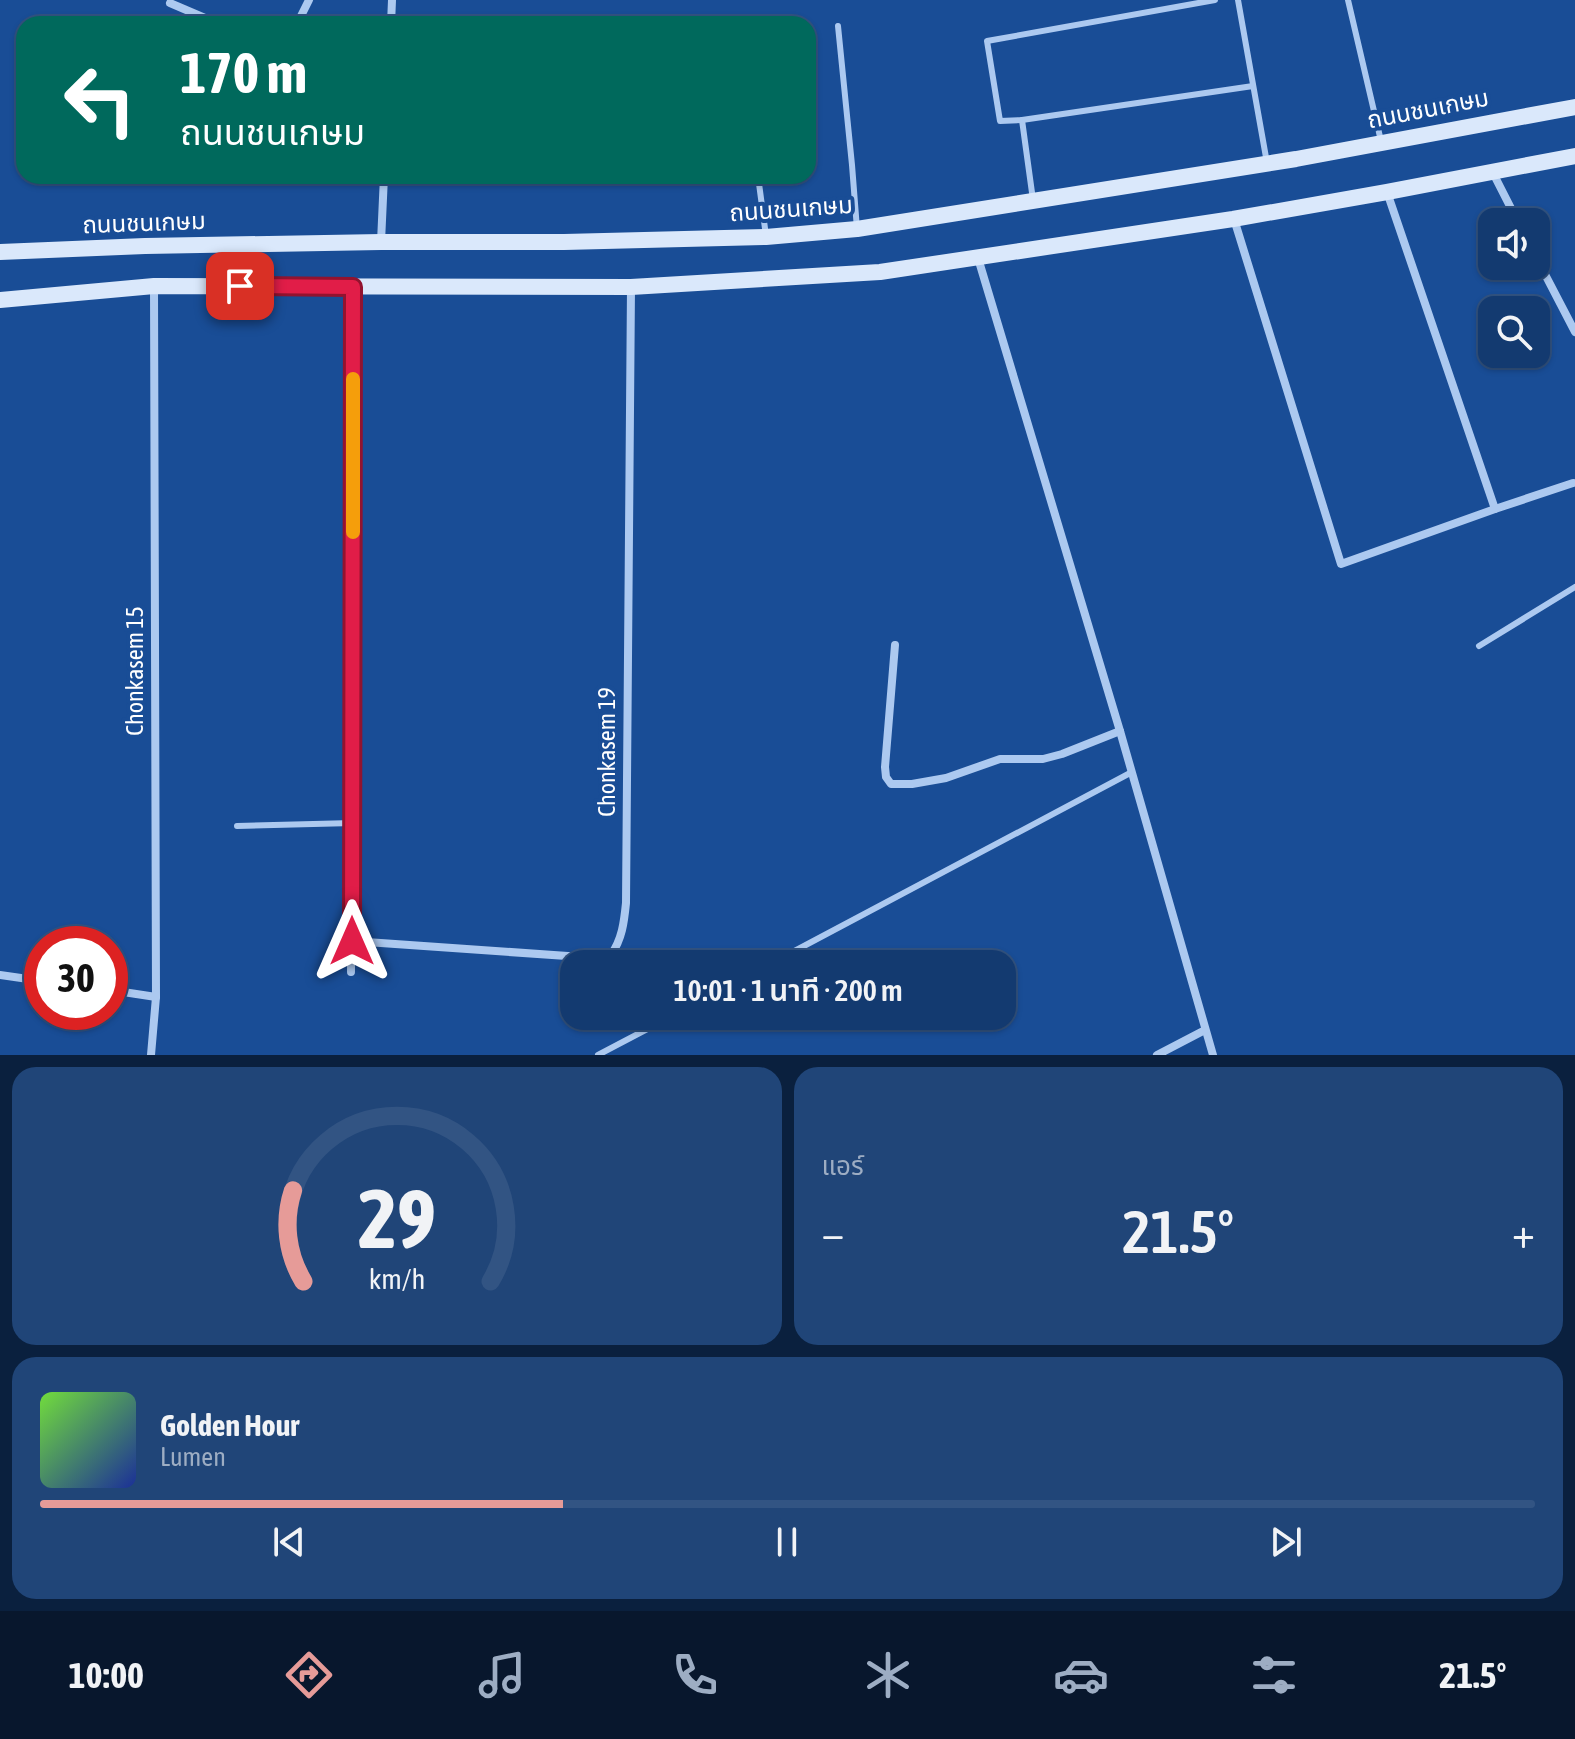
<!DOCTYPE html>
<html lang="th">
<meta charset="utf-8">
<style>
:root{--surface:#133a70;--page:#204578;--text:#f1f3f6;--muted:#9dadc3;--line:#325483;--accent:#e69b98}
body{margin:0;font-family:"Asap Condensed","Noto Sans Thai",sans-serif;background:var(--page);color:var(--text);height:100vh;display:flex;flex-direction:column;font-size:30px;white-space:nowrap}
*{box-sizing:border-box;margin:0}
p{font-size:26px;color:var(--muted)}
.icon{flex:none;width:44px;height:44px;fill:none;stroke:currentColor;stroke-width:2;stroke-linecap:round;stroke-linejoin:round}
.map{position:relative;height:1055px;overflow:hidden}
.sheet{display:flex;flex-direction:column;gap:12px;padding:12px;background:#0a203e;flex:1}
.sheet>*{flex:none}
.top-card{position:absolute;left:16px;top:16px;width:800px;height:168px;border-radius:24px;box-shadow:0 2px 6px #0004,0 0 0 2px var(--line);background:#00695c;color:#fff;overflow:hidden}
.buttons{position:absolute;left:1478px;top:208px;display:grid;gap:16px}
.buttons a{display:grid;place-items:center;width:72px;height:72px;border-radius:16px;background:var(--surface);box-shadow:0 2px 6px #0004,0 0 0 2px var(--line);font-size:40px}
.speed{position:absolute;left:24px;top:926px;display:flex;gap:16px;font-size:40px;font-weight:700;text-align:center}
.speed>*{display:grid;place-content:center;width:104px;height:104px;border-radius:50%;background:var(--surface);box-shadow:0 2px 6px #0004,0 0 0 2px var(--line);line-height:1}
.speed .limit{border:12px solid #d22;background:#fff;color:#111}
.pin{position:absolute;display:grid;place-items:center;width:68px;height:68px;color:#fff;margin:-34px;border-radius:16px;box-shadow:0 4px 12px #0006}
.me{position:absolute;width:88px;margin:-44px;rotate:0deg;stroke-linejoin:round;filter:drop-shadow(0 0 6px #0008)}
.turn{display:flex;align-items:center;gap:28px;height:168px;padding:0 32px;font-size:36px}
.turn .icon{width:104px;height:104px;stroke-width:2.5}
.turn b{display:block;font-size:56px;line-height:68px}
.big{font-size:60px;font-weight:600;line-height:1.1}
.sheet .widget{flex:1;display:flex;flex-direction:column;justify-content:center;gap:12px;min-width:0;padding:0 28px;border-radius:24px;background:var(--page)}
.sheet .dial{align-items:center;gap:0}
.dial svg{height:208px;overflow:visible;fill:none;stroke:var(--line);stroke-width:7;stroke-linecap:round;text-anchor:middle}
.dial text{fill:var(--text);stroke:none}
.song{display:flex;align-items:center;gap:24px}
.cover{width:96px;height:96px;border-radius:12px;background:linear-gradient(135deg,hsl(100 70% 55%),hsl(230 70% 35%))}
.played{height:8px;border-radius:4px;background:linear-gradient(90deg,var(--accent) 35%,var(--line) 35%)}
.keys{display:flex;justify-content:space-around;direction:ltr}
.heat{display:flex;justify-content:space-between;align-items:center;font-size:44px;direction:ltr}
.sheet .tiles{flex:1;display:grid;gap:12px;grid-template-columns:1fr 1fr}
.widget:last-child{grid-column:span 2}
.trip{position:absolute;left:560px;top:950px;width:456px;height:80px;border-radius:24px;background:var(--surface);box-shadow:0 2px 6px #0004,0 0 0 2px var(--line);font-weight:600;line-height:80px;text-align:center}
.menu{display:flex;height:128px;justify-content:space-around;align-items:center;background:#08172d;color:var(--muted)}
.menu .icon{width:56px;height:56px}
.menu .on{color:var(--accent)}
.menu b{font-size:36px;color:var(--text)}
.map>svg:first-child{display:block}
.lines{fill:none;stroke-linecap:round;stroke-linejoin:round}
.service{stroke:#acc9f0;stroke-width:6}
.minor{stroke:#acc9f0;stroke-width:8}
.secondary{stroke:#dae8fb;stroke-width:16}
.route-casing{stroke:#92132f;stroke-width:20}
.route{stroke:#e11d48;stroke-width:14}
.slow{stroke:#f59e0b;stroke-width:14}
.labels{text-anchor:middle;stroke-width:8;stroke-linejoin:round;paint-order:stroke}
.street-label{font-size:24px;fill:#fff;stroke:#194d96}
</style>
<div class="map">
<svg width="1575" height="1055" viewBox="0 0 1575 1055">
<rect width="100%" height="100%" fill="#194d96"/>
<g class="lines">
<g class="service">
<path d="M1215,0l-228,41 13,80 22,-1 231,-34"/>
<path d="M1238,0l29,163"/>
<path d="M1348,0l33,141"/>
<path d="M838,26l14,139 5,64"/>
<path d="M1022,120l11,80"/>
<path d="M758,176l8,60"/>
<path d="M1479,646l96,-59"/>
<path d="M237,826l116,-3"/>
<path d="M770,964l362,-192"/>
<path d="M598,1055l74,-39"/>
</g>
<g class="minor">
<path d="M170,3l49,21"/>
<path d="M297,24l12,-24"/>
<path d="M391,24l1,-24"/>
<path d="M1492,171l26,51"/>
<path d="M1234,219l107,345 154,-55 -108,-317"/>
<path d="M381,242l3,-66"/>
<path d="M1536,257l39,75"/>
<path d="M978,258l142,473 93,324"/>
<path d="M1495,509l78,-26"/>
<path d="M895,645l-10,122 1,10 5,7h21l34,-6 54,-19h43l19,-5 58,-23"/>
<path d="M352,941l244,17 15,-3c11,-16 13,-32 15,-52l5,-616"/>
<path d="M351,972l2,-685"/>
<path d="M0,975l42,6"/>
<path d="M110,990l46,7"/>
<path d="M151,1055l5,-58 -2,-711"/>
<path d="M1157,1055l48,-25"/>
</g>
<g class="secondary">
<path d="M0,252l145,-6 236,-4h183l202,-5 91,-8 439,-70 279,-52"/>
<path d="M0,300l154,-14 477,1 249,-15 353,-53 154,-27 188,-36"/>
</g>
</g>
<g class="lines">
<g class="route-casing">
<path id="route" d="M240,286l113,1 -1,654"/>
</g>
<use href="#route" class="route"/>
<path class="slow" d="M353,532v-153"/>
</g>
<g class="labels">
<g class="street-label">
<text transform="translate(1428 109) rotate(-11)" y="8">ถนนชนเกษม</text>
<text transform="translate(791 209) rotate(-4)" y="8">ถนนชนเกษม</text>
<text transform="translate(144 223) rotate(-2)" y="8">ถนนชนเกษม</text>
<text transform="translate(135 671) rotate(-90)" y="8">Chonkasem 15</text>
<text transform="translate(607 752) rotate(-90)" y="8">Chonkasem 19</text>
</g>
</g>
</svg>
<div class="buttons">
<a><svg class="icon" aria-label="sound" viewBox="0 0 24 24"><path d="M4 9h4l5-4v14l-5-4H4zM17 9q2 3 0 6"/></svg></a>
<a><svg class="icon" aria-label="search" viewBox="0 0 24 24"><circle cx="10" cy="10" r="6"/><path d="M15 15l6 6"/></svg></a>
</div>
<div class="speed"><div class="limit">30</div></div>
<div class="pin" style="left:240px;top:286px;background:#d93025"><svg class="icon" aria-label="arrive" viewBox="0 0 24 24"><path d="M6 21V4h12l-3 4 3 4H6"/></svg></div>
<svg class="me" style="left:352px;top:941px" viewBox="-20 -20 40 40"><path d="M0-17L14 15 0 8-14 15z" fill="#e11d48" stroke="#fff" stroke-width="4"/></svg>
<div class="trip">10:01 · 1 นาที · 200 m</div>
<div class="top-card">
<div class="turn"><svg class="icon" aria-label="left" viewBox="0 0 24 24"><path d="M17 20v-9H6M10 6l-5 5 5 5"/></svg><div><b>170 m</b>ถนนชนเกษม</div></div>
</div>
</div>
<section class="sheet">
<div class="tiles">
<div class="widget dial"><svg viewBox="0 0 100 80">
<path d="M14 69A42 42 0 1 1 86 69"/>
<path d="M14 69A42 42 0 0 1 10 34" stroke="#e69b98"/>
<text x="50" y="56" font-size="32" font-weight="700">29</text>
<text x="50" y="72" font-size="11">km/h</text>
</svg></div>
<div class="widget"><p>แอร์</p>
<div class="heat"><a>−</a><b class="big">21.5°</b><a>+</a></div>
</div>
<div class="widget">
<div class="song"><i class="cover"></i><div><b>Golden Hour</b><p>Lumen</p></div></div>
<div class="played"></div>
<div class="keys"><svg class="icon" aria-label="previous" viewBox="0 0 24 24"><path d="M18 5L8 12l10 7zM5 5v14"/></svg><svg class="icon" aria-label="pause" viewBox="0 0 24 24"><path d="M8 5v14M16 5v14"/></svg><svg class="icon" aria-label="next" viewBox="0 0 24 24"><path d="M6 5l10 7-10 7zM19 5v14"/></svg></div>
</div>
</div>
</section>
<nav class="menu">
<b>10:00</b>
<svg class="icon on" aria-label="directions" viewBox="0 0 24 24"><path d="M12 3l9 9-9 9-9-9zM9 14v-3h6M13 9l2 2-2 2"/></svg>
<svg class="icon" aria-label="music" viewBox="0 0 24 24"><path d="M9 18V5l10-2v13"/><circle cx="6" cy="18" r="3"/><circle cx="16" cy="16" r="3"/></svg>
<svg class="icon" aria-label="phone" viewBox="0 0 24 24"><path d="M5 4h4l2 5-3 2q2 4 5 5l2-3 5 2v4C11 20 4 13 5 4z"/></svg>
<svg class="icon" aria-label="climate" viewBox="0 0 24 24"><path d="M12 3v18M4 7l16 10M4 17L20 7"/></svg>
<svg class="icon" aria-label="car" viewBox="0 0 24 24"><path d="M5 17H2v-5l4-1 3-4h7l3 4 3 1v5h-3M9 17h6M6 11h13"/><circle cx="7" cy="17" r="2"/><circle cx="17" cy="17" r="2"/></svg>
<svg class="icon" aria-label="filters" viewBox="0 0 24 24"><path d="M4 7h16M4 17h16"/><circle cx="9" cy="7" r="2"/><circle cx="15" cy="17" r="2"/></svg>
<b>21.5°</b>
</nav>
